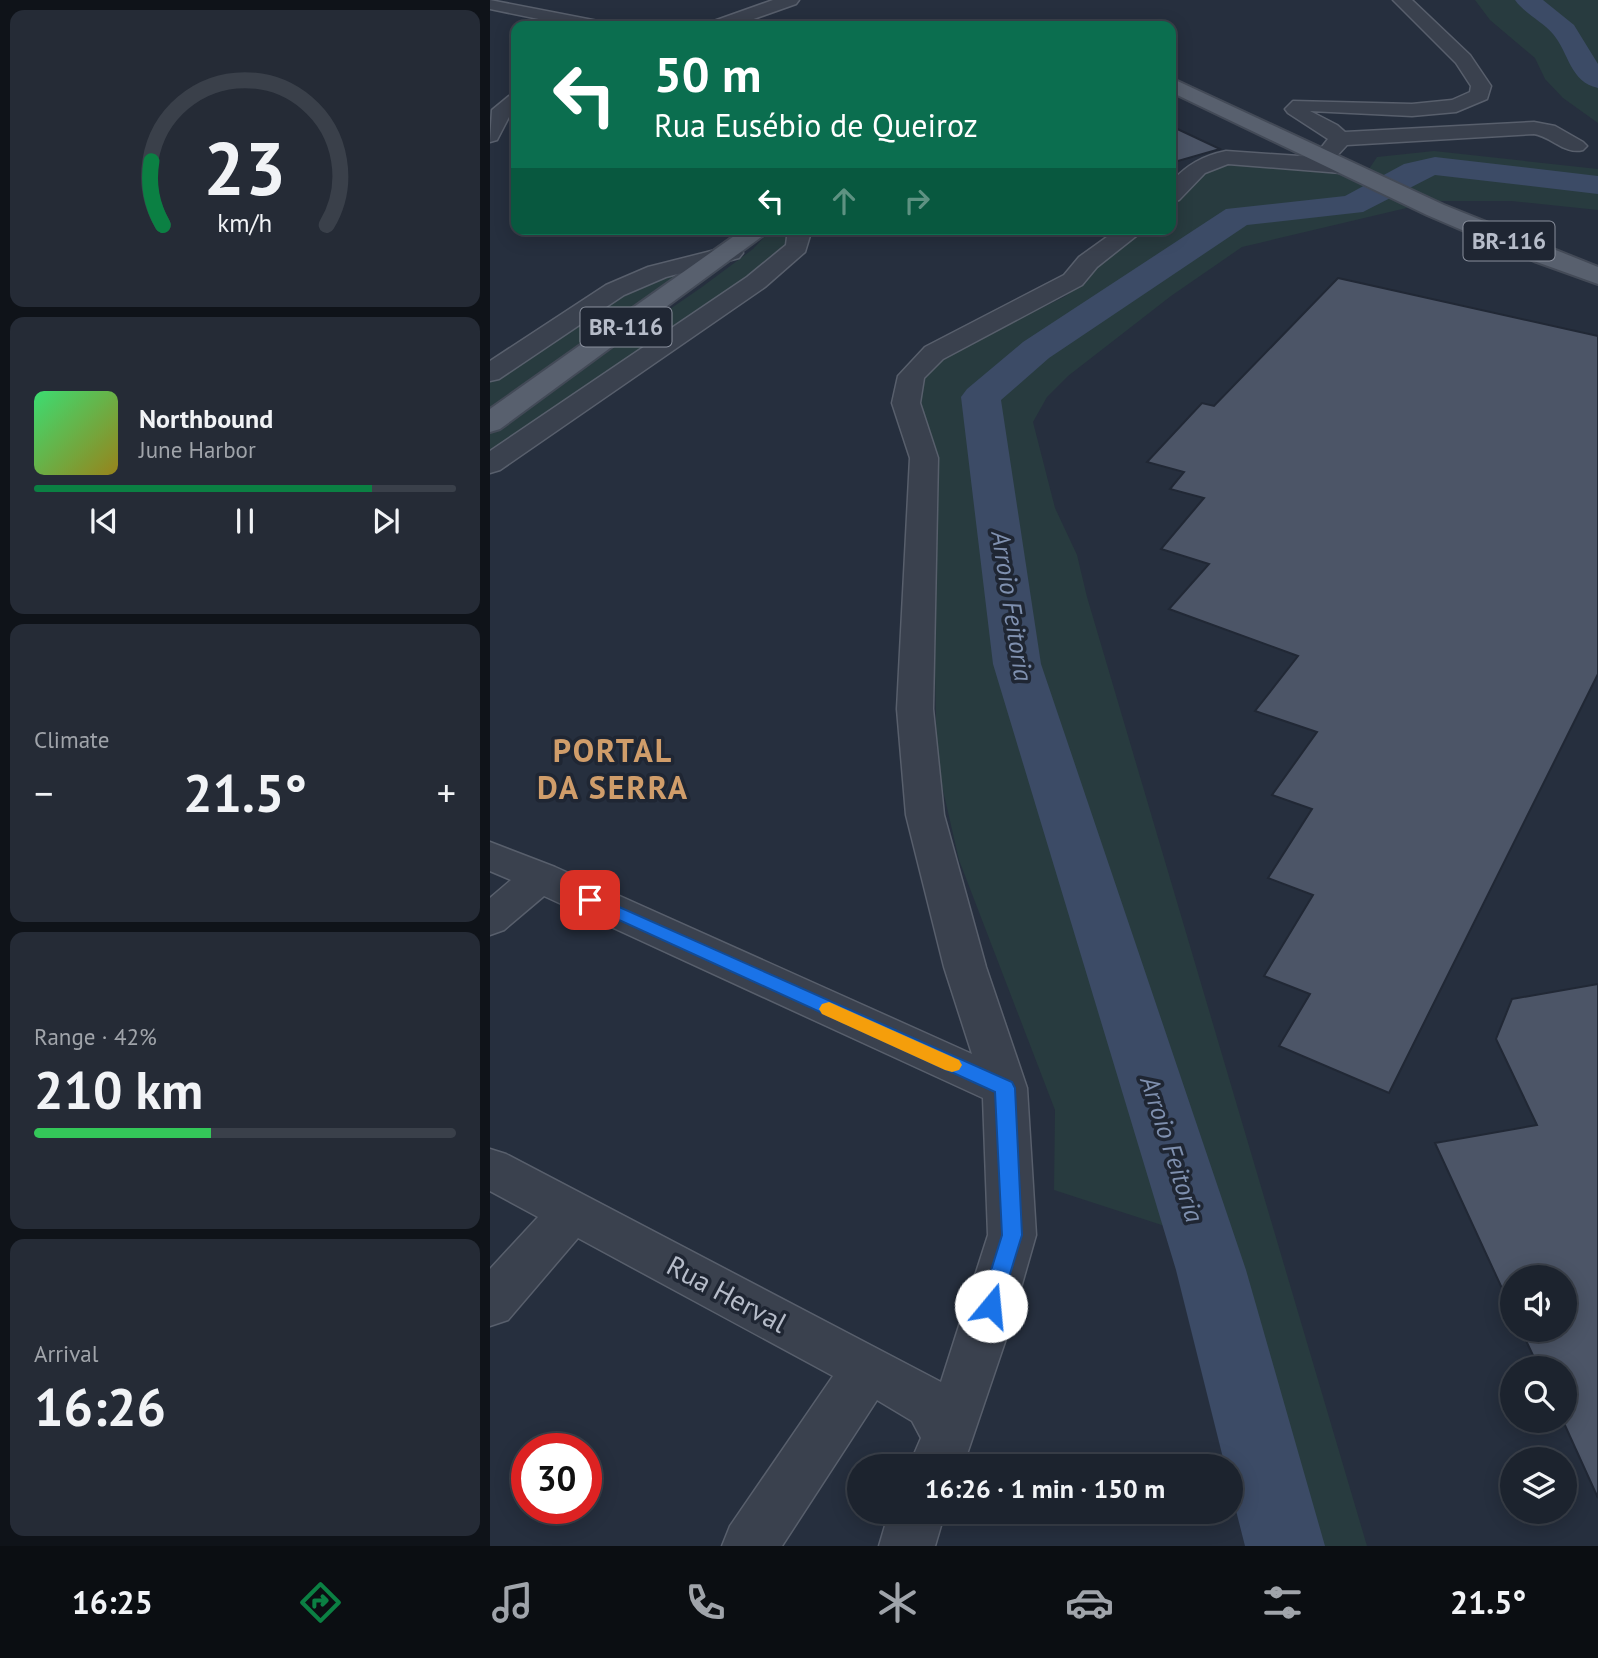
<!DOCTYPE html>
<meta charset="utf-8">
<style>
:root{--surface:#1c232e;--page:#252b36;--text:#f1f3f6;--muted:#a0a4aa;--line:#3a404a;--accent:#0b8043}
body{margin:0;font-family:"PT Sans",sans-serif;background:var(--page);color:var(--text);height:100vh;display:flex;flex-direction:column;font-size:26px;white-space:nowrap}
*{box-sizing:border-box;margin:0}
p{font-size:23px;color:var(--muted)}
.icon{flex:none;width:38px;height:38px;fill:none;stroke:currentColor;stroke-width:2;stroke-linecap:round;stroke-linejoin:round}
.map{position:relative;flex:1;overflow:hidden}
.sheet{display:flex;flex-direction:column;gap:10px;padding:10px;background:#0f1319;width:490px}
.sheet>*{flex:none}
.banner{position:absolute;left:21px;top:21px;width:665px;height:214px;border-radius:14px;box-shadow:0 4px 18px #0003,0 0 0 2px var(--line);background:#0b6e4f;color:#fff;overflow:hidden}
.buttons{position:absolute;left:1010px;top:1265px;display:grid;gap:14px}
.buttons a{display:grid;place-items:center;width:77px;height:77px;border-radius:50%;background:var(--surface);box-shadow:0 4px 18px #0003,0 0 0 2px var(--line);font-size:35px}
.speed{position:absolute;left:21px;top:1433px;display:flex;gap:14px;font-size:35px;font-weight:700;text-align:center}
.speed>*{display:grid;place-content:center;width:91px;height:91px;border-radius:50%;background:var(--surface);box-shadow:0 4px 18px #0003,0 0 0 2px var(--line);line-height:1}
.speed .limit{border:10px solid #d22;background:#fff;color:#111}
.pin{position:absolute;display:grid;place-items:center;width:60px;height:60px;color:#fff;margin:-30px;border-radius:14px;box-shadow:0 4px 10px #0006}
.me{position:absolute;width:77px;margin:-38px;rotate:17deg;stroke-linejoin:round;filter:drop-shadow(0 0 5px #0008)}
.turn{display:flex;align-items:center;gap:24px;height:147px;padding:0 28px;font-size:32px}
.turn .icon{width:91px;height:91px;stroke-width:2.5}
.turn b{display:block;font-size:49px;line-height:60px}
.lanes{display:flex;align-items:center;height:66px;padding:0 28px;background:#0003;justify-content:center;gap:35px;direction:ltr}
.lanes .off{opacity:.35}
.big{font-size:52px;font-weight:700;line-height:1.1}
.sheet .widget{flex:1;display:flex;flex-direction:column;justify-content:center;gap:10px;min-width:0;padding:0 24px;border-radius:14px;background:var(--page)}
.sheet .dial{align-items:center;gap:0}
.dial svg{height:182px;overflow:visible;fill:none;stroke:var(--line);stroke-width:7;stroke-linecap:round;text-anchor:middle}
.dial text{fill:var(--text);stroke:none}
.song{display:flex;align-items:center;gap:21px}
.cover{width:84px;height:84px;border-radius:10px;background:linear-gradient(135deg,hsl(140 70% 55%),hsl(50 70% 35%))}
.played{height:7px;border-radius:4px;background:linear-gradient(90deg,var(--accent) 80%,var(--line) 80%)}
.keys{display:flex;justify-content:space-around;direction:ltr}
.heat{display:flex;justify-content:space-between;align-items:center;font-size:38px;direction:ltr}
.charge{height:10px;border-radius:5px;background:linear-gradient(90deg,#34c759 42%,var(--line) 0)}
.trip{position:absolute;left:357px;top:1454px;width:396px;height:70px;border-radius:35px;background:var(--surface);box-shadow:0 4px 18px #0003,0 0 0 2px var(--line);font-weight:700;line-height:70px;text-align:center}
.dock{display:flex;height:112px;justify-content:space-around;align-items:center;background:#0b0e12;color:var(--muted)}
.dock .icon{width:49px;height:49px}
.dock .active{color:var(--accent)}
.dock b{font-size:32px;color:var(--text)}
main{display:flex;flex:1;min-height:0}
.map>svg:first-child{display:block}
.green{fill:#283b3f}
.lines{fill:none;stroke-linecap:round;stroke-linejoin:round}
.river{fill:#3c4b66;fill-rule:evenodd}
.building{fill:#4c5567;stroke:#212835;stroke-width:2}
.minor-casing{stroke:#585f6c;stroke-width:3}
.major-casing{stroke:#434a57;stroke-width:4}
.minor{fill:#3a414e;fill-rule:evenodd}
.major{fill:#58606e;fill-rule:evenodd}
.route{fill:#1a73e8;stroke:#114b97;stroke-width:2}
.slow{fill:#f59e0b}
.labels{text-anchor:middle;stroke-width:7;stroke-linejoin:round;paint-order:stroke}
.shield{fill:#1f2633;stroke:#898f9c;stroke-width:2}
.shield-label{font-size:23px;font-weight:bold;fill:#b6bcc9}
.water-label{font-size:26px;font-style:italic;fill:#7f90af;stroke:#1f2633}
.near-street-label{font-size:28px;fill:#b6bcc9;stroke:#1f2633}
.district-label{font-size:32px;font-weight:bold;letter-spacing:2px;fill:#d09d6a;stroke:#1f2633}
</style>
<main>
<section class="sheet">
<div class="widget dial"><svg viewBox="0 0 100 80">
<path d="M14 69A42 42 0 1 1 86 69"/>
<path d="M14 69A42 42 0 0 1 9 41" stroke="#0b8043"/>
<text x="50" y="56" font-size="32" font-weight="700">23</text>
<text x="50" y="72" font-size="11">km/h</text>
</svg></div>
<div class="widget">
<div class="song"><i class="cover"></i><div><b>Northbound</b><p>June Harbor</p></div></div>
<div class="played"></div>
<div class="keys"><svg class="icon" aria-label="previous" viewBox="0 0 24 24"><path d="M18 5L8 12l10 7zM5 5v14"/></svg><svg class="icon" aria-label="pause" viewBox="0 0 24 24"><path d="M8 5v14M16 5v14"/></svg><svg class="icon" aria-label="next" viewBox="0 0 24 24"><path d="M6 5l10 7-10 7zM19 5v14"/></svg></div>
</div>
<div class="widget"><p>Climate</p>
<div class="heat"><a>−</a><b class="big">21.5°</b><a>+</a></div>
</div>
<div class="widget"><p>Range · 42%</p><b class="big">210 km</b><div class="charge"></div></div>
<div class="widget"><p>Arrival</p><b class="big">16:26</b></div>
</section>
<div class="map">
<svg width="1108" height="1546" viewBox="0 0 1108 1546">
<rect width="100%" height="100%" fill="#262f3e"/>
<g class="green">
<path d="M985,0h123v123l-35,-25 -18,-19 -10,-21 -45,-38z"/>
<path d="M944,151l164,18v41l-87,-9h-77l-65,-32 8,-12z"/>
<path d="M728,163l122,7 75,36 -173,41 -71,49 -103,80 -21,21 -14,25 22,86 22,47 10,42 280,949h-120l-7,-97 -45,-185 -24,-36 -117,-38 1,-80 -96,-250 -22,-96 -4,-175 6,-133 -12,-19 -9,-31 4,-28 22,-22 120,-59 24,-17 8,-14 47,-37h28v-25l25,-28z"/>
<path d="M282,229h19l1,5 -10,16 -42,34 -250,174v-25l212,-146 51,-38z"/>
<path d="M204,273l-204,143v-36l133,-87 36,-15z"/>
</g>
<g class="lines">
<g class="river">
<path d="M1025,0h28l31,25 24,39v24c-28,-6 -29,-35 -45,-54 -11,-13 -28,-20 -38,-34z"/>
<path d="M945,157l163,19v18l-163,-19 -72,37 -116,13 -198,133 -48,42 40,264 205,606 79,276h-80l-15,-59v-21h-5l-49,-196 -183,-606 -32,-267 6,-8 56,-47 203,-133 119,-13 59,-32z"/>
</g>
</g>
<g class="building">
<path d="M681,126l49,23 -42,12 -7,-3z"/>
<path d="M848,278l260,58v338l-209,419 -110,-47 31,-52 -46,-18 49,-81 -45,-17 44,-69 -40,-14 45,-63 -62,-21 43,-55 -129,-47 40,-45 -48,-15 43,-51 -34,-9 14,-17 -37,-10 55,-59 12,3z"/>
<path d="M1108,984v514l-35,-77 1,-53h-25l-18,-38h43v-52h-52v32l-77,-167 102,-18 -41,-86 16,-40z"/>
</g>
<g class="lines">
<g class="minor-casing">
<g id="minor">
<path d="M0,0l108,21 9,5h-34l-83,-17z"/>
<path d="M283,0h26l-3,4 -62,22h-26l3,-4z"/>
<path d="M903,0h19l58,55 21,31 -4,13 -31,13 -44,4 -102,-5 27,14 8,7 189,-10 21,4 28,16 4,4 -4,4c-18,5 -31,-13 -49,-16l-187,11 -13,14 15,2 3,5 -3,5 -8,2 -113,-9 -23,9 -26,27 -8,2v-20c16,-17 31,-26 55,-31l88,6 14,-18 -40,-26 -3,-4 8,-8 119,3 40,-4 18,-8 1,-6 -15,-23z"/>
<path d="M26,94v15l-5,4 -14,27 -7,2 2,-32 17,-14z"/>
<path d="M298,229h24l-7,23 -40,35 -265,183 -10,3v-22l257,-174 39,-32z"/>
<path d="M628,229h27l-48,38 -15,18 -139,74 -19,19 -4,25 18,55 -5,251 11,106 42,152 41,121 9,147 -27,95 -46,136h-54l12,-28 -9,-17 -35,-21 -95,146h-60l8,-20 103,-150 -255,-138 -70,82 -18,6v-57l48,-52 -48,-26v-42l16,5 435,228 47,-147 -5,-137 -439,-202 -40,34 -14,5v-37l21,-18 -21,-9v-29l65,25 417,187 -28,-87 -38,-152 -9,-106 13,-251 -18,-55 6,-27 27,-29 139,-72 15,-18z"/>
<path d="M241,246l8,2 4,5 -4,5 -73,19 -42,18 -125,84 -9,2v-20l116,-76 42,-18z"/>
<path d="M399,1512h56l-10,34h-56z"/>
</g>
</g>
<g class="major-casing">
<g id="major">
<path d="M681,78l273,127 154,62v17l-64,-23 -107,-46 -256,-123z"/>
<path d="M254,229h28l-272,200 -10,3v-23z"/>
</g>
</g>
<use href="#minor" class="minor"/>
<use href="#major" class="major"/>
</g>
<path class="route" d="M100,894l422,188 3,6 7,147 -24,78 -7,3 -8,-3 -3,-7 22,-71 -7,-143 -411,-188 -3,-4 3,-5z"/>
<path class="slow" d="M339,1002l130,58 3,5 -3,5 -7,2 -7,-2 -123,-56 -3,-5 3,-5z"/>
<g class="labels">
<g class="shield">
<rect x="973.5" y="221.5" width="91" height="39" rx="5"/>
<rect x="90.5" y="307.5" width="91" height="39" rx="5"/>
</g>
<g class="shield-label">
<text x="1019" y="249">BR-116</text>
<text x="136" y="335">BR-116</text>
</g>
<g class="water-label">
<text transform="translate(522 606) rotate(81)" y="9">Arroio Feitoria</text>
<text transform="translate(682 1149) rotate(72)" y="9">Arroio Feitoria</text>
</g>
<g class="near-street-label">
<text transform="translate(237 1294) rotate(28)" y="10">Rua Herval</text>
</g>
<g class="district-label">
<text x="123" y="762">PORTAL<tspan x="123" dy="37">DA SERRA</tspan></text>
</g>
</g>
</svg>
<div class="buttons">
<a><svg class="icon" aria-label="sound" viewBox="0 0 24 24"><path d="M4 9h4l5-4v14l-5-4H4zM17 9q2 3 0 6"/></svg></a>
<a><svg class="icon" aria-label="search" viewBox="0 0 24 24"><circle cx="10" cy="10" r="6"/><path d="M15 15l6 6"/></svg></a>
<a><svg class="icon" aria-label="layers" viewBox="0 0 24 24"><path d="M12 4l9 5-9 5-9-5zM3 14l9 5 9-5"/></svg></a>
</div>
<div class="speed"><div class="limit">30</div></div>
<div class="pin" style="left:100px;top:900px;background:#d93025"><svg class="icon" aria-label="arrive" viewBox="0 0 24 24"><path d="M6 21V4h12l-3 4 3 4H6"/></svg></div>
<svg class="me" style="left:501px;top:1306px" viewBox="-20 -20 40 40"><circle r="19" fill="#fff"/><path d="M0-13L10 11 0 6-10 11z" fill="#1a73e8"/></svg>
<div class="trip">16:26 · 1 min · 150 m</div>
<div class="banner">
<div class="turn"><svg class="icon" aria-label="left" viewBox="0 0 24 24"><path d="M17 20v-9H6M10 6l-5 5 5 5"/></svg><div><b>50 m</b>Rua Eusébio de Queiroz</div></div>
<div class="lanes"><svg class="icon" aria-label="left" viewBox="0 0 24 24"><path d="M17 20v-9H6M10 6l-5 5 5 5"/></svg><svg class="icon off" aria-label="ahead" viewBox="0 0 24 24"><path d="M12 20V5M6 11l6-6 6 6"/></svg><svg class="icon off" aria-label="right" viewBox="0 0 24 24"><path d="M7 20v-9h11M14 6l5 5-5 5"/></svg></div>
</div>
</div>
</main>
<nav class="dock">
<b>16:25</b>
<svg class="icon active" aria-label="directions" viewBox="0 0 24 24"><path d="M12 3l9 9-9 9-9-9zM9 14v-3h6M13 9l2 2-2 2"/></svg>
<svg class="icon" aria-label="music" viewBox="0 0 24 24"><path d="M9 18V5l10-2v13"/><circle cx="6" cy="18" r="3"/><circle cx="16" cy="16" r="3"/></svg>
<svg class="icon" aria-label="phone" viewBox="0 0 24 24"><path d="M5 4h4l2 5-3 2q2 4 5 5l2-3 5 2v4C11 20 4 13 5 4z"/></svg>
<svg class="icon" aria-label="climate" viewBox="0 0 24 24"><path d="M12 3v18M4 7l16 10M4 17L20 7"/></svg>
<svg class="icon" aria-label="car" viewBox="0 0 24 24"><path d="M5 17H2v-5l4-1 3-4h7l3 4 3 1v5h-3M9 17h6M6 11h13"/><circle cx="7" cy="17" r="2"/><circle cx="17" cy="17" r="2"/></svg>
<svg class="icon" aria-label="filters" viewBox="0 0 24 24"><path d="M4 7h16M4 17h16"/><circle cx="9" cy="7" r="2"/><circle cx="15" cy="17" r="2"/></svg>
<b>21.5°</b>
</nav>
